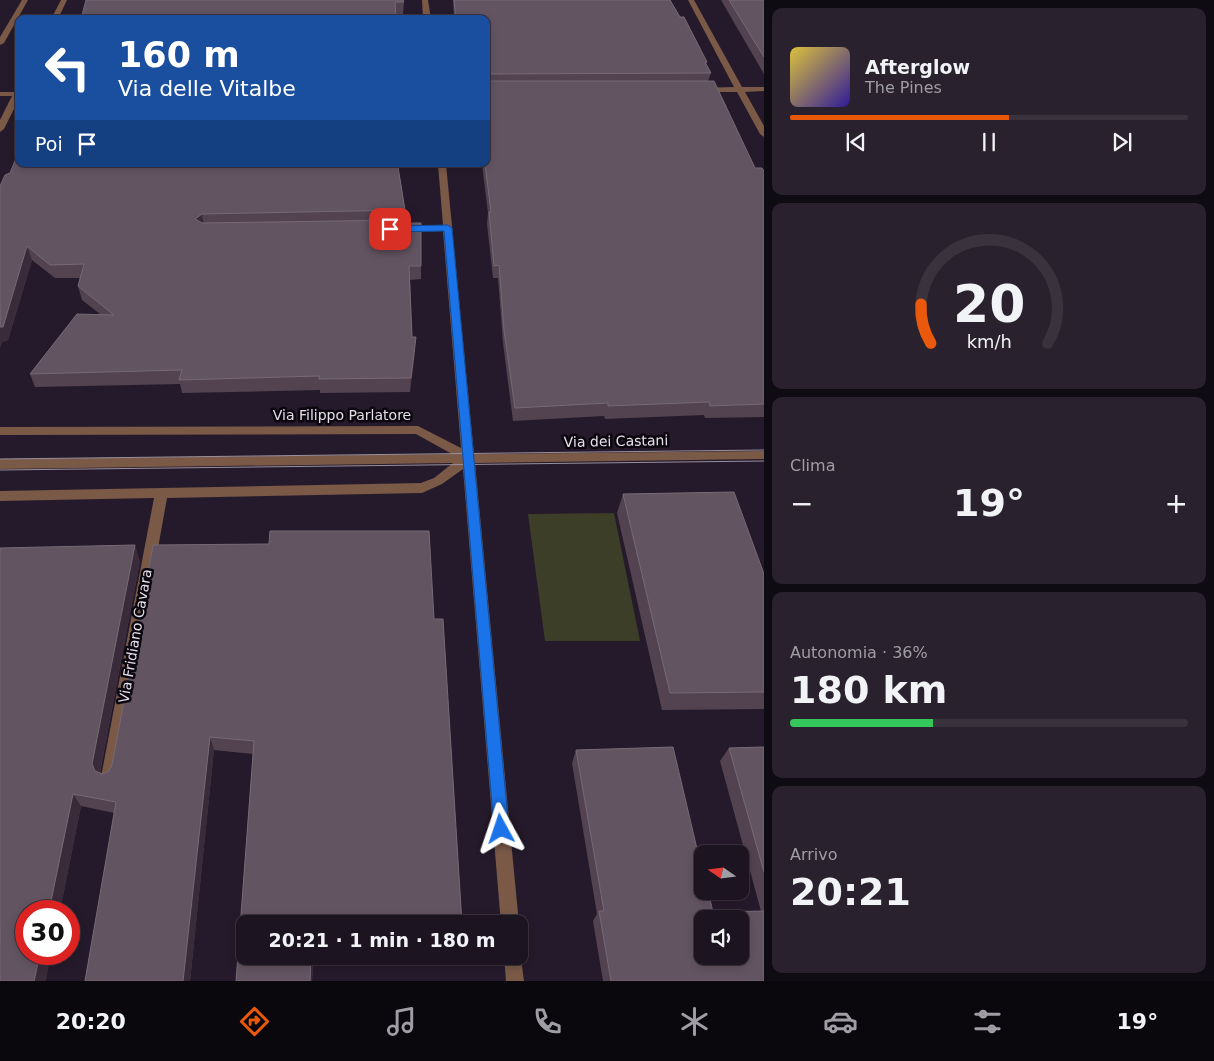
<!DOCTYPE html>
<html lang="it">
<meta charset="utf-8">
<style>
:root{--surface:#1c1420;--page:#29212d;--text:#f1f3f6;--muted:#a09ea5;--line:#3a333e;--accent:#ea580c}
body{margin:0;font-family:"DejaVu Sans",sans-serif;background:var(--page);color:var(--text);height:100vh;display:flex;flex-direction:column;font-size:19px;white-space:nowrap}
*{box-sizing:border-box;margin:0}
p{font-size:16px;color:var(--muted)}
.icon{flex:none;width:28px;height:28px;fill:none;stroke:currentColor;stroke-width:2;stroke-linecap:round;stroke-linejoin:round}
.map{position:relative;flex:1;overflow:hidden}
.sheet{display:flex;flex-direction:column;gap:8px;padding:8px;background:#0f0b12;width:450px}
.sheet>*{flex:none}
.top-card{position:absolute;left:15px;top:15px;width:475px;height:152px;border-radius:10px;box-shadow:0 2px 8px #0003,0 0 0 1px var(--line);background:#1a4fa0;color:#fff;overflow:hidden}
.needle{width:32px;rotate:284deg}
.controls{position:absolute;left:694px;top:845px;display:grid;gap:10px}
.controls a{display:grid;place-items:center;width:55px;height:55px;border-radius:10px;background:var(--surface);box-shadow:0 2px 8px #0003,0 0 0 1px var(--line);font-size:25px}
.speed{position:absolute;left:15px;top:900px;display:flex;gap:10px;font-size:25px;font-weight:700;text-align:center}
.speed>*{display:grid;place-content:center;width:65px;height:65px;border-radius:50%;background:var(--surface);box-shadow:0 2px 8px #0003,0 0 0 1px var(--line);line-height:1}
.speed .limit{border:8px solid #d22;background:#fff;color:#111}
.pin{position:absolute;display:grid;place-items:center;width:42px;height:42px;color:#fff;margin:-21px;border-radius:10px;box-shadow:0 2px 8px #0006}
.me{position:absolute;width:55px;margin:-28px;rotate:355deg;stroke-linejoin:round;filter:drop-shadow(0 0 4px #0008)}
.turn{display:flex;align-items:center;gap:18px;height:105px;padding:0 20px;font-size:22px}
.turn .icon{width:65px;height:65px;stroke-width:2.5}
.turn b{display:block;font-size:35px;line-height:42px}
.then{display:flex;align-items:center;height:48px;padding:0 20px;background:#0003;gap:10px;font-size:19px}
.big{font-size:38px;font-weight:600;line-height:1.1}
.sheet .card{flex:1;display:flex;flex-direction:column;justify-content:center;gap:8px;min-width:0;padding:0 18px;border-radius:10px;background:var(--page)}
.sheet .dial{align-items:center;gap:0}
.dial svg{height:130px;overflow:visible;fill:none;stroke:var(--line);stroke-width:7;stroke-linecap:round;text-anchor:middle}
.dial text{fill:var(--text);stroke:none}
.song{display:flex;align-items:center;gap:15px}
.cover{width:60px;height:60px;border-radius:8px;background:linear-gradient(135deg,hsl(50 70% 55%),hsl(250 70% 35%))}
.played{height:5px;border-radius:2px;background:linear-gradient(90deg,var(--accent) 55%,var(--line) 55%)}
.keys{display:flex;justify-content:space-around;direction:ltr}
.heat{display:flex;justify-content:space-between;align-items:center;font-size:28px;direction:ltr}
.charge{height:8px;border-radius:4px;background:linear-gradient(90deg,#34c759 36%,var(--line) 0)}
.trip{position:absolute;left:236px;top:915px;width:292px;height:50px;border-radius:10px;background:var(--surface);box-shadow:0 2px 8px #0003,0 0 0 1px var(--line);font-weight:600;line-height:50px;text-align:center}
.dock{display:flex;height:80px;justify-content:space-around;align-items:center;background:#0b080d;color:var(--muted)}
.dock .icon{width:35px;height:35px}
.dock .selected{color:var(--accent)}
.dock b{font-size:22px;color:var(--text)}
main{display:flex;flex:1;min-height:0}
.map>svg:first-child{display:block}
.green{fill:#3c3e28}
.lines{fill:none;stroke-linecap:round;stroke-linejoin:round}
.minor{fill:#7a5947;fill-rule:evenodd}
.tram{stroke:#99909d;stroke-width:1}
.wall{fill:#534351}
.shaded-wall{fill:#3a2b3b}
.building{fill:#635461;stroke:#776976;fill-rule:evenodd}
.route{fill:#1a73e8;stroke:#114b97}
.labels{text-anchor:middle;stroke-width:5;stroke-linejoin:round;paint-order:stroke}
.street-label{font-size:14px;fill:#e6dfea;stroke:#0b070e}
</style>
<main>
<div class="map">
<svg width="764" height="981" viewBox="0 0 764 981">
<rect width="100%" height="100%" fill="#251a2b"/>
<path class="green" d="M614,513l26,128h-95l-17,-127z"/>
<g class="lines">
<g class="minor">
<path d="M22,0h6l-24,43 -4,2v-8z"/>
<path d="M61,0h6l-9,19h-7z"/>
<path d="M422,0h6l3,19h-8z"/>
<path d="M688,0h6l48,87h22v4l-19,1 19,34v11l-4,-3 -23,-42h-36l-4,-2 4,-2 33,-1z"/>
<path d="M16,88h3v11l-15,30 -4,3v-12l12,-24h-12v-4h14z"/>
<path d="M438,164h8l28,290 290,-3v8l-289,4 44,461h-18l-38,-455 -21,15 -20,9 -255,5 -50,279 -2,5 -6,3 -6,-3 -2,-5 53,-279 -154,3v-10l421,-8 13,-5 19,-15 -453,6v-10l452,-5 -36,-20 -416,1v-8l418,-1 43,22 -18,-217 -38,1 -5,-3 5,-3 38,-1z"/>
<path d="M520,951l4,30h-18l-2,-25h16z"/>
</g>
<g class="tram">
<path d="M0,459l764,-9"/>
<path d="M0,470l764,-9"/>
</g>
</g>
<g class="wall">
<path d="M86,0l318,2 -1,12 -321,1z"/>
<path d="M453,0h217l37,62 -1,3 5,8 -3,8 47,87 9,3v246l-59,1 -1,-3 -99,4 -1,-3 -91,5 -10,-78 -5,-65h-5l-6,-54 1,-11 -6,-49h4v-145h-32z"/>
<path d="M721,0h43v74z"/>
<path d="M399,172l6,38 -1,10 3,3 14,43v13l-11,1 2,57 3,14 -5,41 -90,1v-3l-138,3 -2,-9 -145,3 -5,-13 70,-60 -18,-14 -4,-14 2,-8h-25l-23,-18 -24,80 -6,2 -2,5v-161l10,-13z"/>
<path d="M623,494l141,80v135l-102,1 -45,-197z"/>
<path d="M269,544l-24,412h217v4l-149,3 -1,18h-76l17,-227 -39,-4 -24,231h-105l29,-168 -33,-7 -21,105h-34l-26,70 140,-420 -40,212 3,1 6,-3z"/>
<path d="M764,747v234h-161l-10,-60 4,-7 -25,-151 4,-13 137,162 48,-1 -41,-150 9,-13z"/>
</g>
<g class="shaded-wall">
<path d="M202,214l2,13 -9,-8z"/>
<path d="M27,246l5,14 -24,80 -6,2 -2,5v-20z"/>
<path d="M416,337l-1,14 -5,41 1,-14z"/>
<path d="M135,545l5,16 -41,216 -4,-6 -3,-7z"/>
<path d="M210,737l4,13 -24,231h-7z"/>
<path d="M73,794l8,12 -21,105h-11z"/>
<path d="M40,954h11l-5,27h-12z"/>
<path d="M311,956l2,7 -1,18h-2z"/>
</g>
<g class="building">
<path d="M86,0h317l1,2h-9l1,17h-321l2,-4h5z"/>
<path d="M454,0h216l10,17h4l23,45h-2l6,11 -224,1 -1,5v-60h-30z"/>
<path d="M729,0h35v57z"/>
<path d="M486,81h228l41,87h7l2,3v233l-54,2 -1,-4 -101,4v-3l-93,5 -11,-78 -5,-65 -5,1 -5,-54h2l-6,-48h1z"/>
<path d="M19,151v13h379v3l7,43 -203,4 -7,5 7,4 204,-3 1,3h14v43h-12l3,71h4l-5,41 -92,1v-3l-140,4 3,-10 -152,4 47,-60 37,1 -36,-29 6,-22 -34,1 -23,-19 -24,81h-3v-141l5,-11 5,-2z"/>
<path d="M734,492l30,82v118l-94,1 -47,-199z"/>
<path d="M270,531h159l5,88h9l19,305h-217v32h66l-1,25h-74l18,-240 -44,-4 -27,244h-98l31,-179 -43,-8 -24,117h-23v43h14l-6,27h-34v-433l135,-3 -43,219 3,7 8,3 6,-3 3,-6 41,-220 116,-1z"/>
<path d="M673,747l29,123v21h6l5,21 51,-1v70h-153l-12,-70h5l-28,-161zM702,919h38v37h-38z"/>
<path d="M764,747v125l-35,-124z"/>
</g>
<path class="route" d="M448,225l4,3 57,601 -2,5 -6,2 -5,-2 -2,-5 -50,-598 -54,1 -4,-3 4,-3z"/>
<g class="labels">
<g class="street-label">
<text x="342" y="420">Via Filippo Parlatore</text>
<text transform="translate(616 441) rotate(-1)" y="5">Via dei Castani</text>
<text transform="translate(135 636) rotate(-80)" y="5">Via Fridiano Cavara</text>
</g>
</g>
</svg>
<div class="controls">
<a><svg class="needle" viewBox="-14 -14 28 28"><path d="M0-13l5 13h-10z" fill="#e53935"/><path d="M0 13l5-13h-10z" fill="#a09ea5"/></svg></a>
<a><svg class="icon" aria-label="sound" viewBox="0 0 24 24"><path d="M4 9h4l5-4v14l-5-4H4zM17 9q2 3 0 6"/></svg></a>
</div>
<div class="speed"><div class="limit">30</div></div>
<div class="pin" style="left:390px;top:229px;background:#d93025"><svg class="icon" aria-label="arrive" viewBox="0 0 24 24"><path d="M6 21V4h12l-3 4 3 4H6"/></svg></div>
<svg class="me" style="left:501px;top:829px" viewBox="-20 -20 40 40"><path d="M0-17L14 15 0 8-14 15z" fill="#1a73e8" stroke="#fff" stroke-width="4"/></svg>
<div class="trip">20:21 · 1 min · 180 m</div>
<div class="top-card">
<div class="turn"><svg class="icon" aria-label="left" viewBox="0 0 24 24"><path d="M17 20v-9H6M10 6l-5 5 5 5"/></svg><div><b>160 m</b>Via delle Vitalbe</div></div>
<div class="then">Poi<svg class="icon" aria-label="arrive" viewBox="0 0 24 24"><path d="M6 21V4h12l-3 4 3 4H6"/></svg></div>
</div>
</div>
<section class="sheet">
<div class="card">
<div class="song"><i class="cover"></i><div><b>Afterglow</b><p>The Pines</p></div></div>
<div class="played"></div>
<div class="keys"><svg class="icon" aria-label="previous" viewBox="0 0 24 24"><path d="M18 5L8 12l10 7zM5 5v14"/></svg><svg class="icon" aria-label="pause" viewBox="0 0 24 24"><path d="M8 5v14M16 5v14"/></svg><svg class="icon" aria-label="next" viewBox="0 0 24 24"><path d="M6 5l10 7-10 7zM19 5v14"/></svg></div>
</div>
<div class="card dial"><svg viewBox="0 0 100 80">
<path d="M14 69A42 42 0 1 1 86 69"/>
<path d="M14 69A42 42 0 0 1 8 45" stroke="#ea580c"/>
<text x="50" y="56" font-size="32" font-weight="700">20</text>
<text x="50" y="72" font-size="11">km/h</text>
</svg></div>
<div class="card"><p>Clima</p>
<div class="heat"><a>−</a><b class="big">19°</b><a>+</a></div>
</div>
<div class="card"><p>Autonomia · 36%</p><b class="big">180 km</b><div class="charge"></div></div>
<div class="card"><p>Arrivo</p><b class="big">20:21</b></div>
</section>
</main>
<nav class="dock">
<b>20:20</b>
<svg class="icon selected" aria-label="directions" viewBox="0 0 24 24"><path d="M12 3l9 9-9 9-9-9zM9 14v-3h6M13 9l2 2-2 2"/></svg>
<svg class="icon" aria-label="music" viewBox="0 0 24 24"><path d="M9 18V5l10-2v13"/><circle cx="6" cy="18" r="3"/><circle cx="16" cy="16" r="3"/></svg>
<svg class="icon" aria-label="phone" viewBox="0 0 24 24"><path d="M5 4h4l2 5-3 2q2 4 5 5l2-3 5 2v4C11 20 4 13 5 4z"/></svg>
<svg class="icon" aria-label="climate" viewBox="0 0 24 24"><path d="M12 3v18M4 7l16 10M4 17L20 7"/></svg>
<svg class="icon" aria-label="car" viewBox="0 0 24 24"><path d="M5 17H2v-5l4-1 3-4h7l3 4 3 1v5h-3M9 17h6M6 11h13"/><circle cx="7" cy="17" r="2"/><circle cx="17" cy="17" r="2"/></svg>
<svg class="icon" aria-label="filters" viewBox="0 0 24 24"><path d="M4 7h16M4 17h16"/><circle cx="9" cy="7" r="2"/><circle cx="15" cy="17" r="2"/></svg>
<b>19°</b>
</nav>
